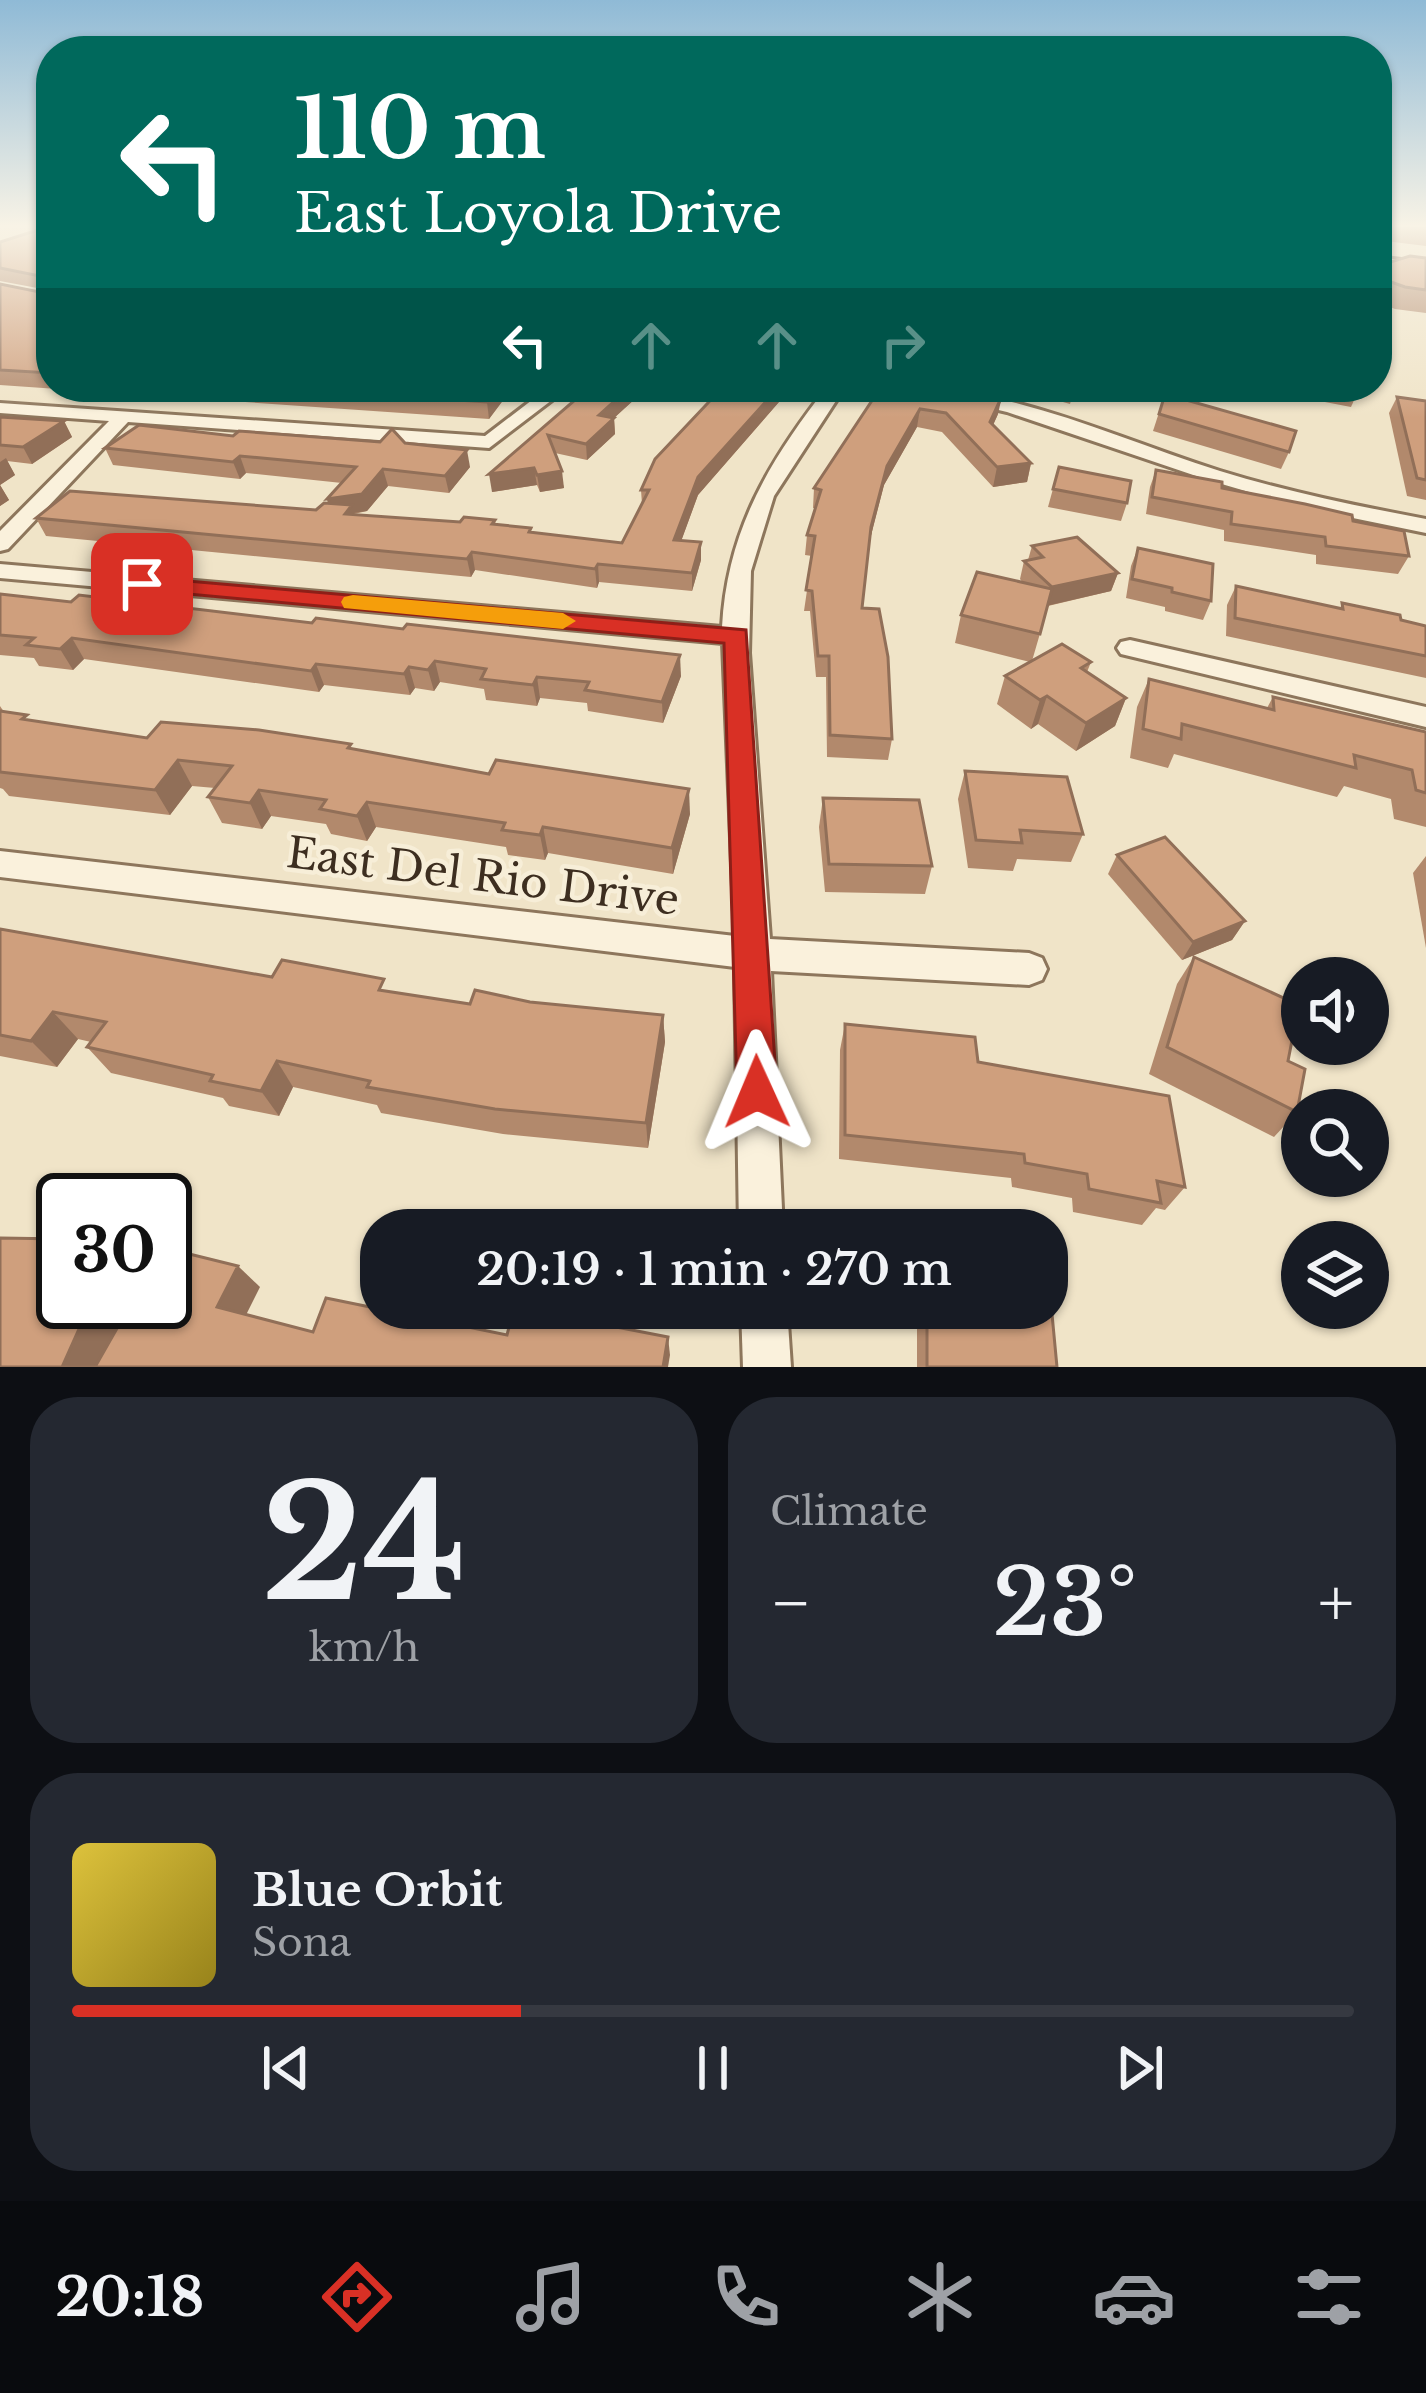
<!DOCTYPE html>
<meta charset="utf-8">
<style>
:root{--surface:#171b24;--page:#242831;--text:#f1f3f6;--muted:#9ea1a6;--line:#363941;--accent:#d93025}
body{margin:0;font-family:"Libre Baskerville",serif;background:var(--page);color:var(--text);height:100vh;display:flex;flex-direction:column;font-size:45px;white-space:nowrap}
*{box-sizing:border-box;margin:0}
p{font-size:39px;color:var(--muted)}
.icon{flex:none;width:66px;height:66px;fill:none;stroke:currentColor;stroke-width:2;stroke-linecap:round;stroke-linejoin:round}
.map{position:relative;height:1367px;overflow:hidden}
.sheet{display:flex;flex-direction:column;gap:30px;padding:30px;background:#0d0f14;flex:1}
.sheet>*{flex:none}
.top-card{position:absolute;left:36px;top:36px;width:1356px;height:366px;border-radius:48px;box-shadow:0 3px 9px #0004;background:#00695c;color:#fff;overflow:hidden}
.fabs{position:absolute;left:1281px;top:957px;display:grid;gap:24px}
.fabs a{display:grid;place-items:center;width:108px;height:108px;border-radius:50%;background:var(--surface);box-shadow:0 3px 9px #0004;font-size:60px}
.speed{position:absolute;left:36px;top:1173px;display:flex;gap:24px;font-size:60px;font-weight:700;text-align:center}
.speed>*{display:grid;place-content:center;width:156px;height:156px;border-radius:50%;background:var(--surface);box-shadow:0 3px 9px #0004;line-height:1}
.speed .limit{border:6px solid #111;border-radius:18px;background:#fff;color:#111}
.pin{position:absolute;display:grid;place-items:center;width:102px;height:102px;color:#fff;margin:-51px;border-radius:24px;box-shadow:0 6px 18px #0006}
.me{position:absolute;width:132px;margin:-66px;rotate:359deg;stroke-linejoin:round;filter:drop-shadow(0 0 9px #0008)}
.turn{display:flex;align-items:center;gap:42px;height:252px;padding:0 60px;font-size:54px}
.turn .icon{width:156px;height:156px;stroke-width:2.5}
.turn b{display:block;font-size:84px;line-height:102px}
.lanes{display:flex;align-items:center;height:114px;padding:0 60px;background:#0003;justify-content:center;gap:60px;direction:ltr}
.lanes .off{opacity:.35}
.big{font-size:90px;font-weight:600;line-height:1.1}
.sheet .card{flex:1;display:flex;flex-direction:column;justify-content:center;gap:18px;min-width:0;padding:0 42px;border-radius:48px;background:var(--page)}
.sheet .dial{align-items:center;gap:0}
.dial b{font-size:156px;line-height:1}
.song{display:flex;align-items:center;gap:36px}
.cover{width:144px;height:144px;border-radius:18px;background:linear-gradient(135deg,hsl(50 70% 55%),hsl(50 70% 35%))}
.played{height:12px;border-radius:6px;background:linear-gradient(90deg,var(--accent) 35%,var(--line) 35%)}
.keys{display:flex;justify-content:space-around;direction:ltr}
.heat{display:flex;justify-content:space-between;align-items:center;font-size:66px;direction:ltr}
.sheet .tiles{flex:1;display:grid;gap:30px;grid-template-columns:1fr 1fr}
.card:last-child{grid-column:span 2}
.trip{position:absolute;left:360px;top:1209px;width:708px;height:120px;border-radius:48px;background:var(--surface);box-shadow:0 3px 9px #0004;font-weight:600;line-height:120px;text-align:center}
.menu{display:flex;height:192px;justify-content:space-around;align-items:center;background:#090b0e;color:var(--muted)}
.menu .icon{width:84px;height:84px}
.menu .current{color:var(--accent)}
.menu b{font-size:54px;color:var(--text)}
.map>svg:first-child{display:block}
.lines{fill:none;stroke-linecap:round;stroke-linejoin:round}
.minor-casing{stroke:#8d765c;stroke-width:6}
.secondary-casing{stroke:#6f573f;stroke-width:6}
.minor{fill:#faf1dc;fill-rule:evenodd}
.secondary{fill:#faf1dc;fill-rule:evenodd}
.wall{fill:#b2896c}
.shaded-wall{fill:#916f58}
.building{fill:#cf9f7d;stroke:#916f58;stroke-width:3}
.route{fill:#d93025;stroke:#8d1f18;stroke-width:3}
.slow{fill:#f59e0b}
.labels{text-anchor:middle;stroke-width:9;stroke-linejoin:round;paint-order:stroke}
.near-street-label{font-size:42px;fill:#3d2e20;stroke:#f7eed8}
</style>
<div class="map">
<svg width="1426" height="1367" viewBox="0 0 1426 1367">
<rect width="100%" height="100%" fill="#f0e4c8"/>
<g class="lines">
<g class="minor-casing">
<g id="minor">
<path d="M549,387h20l-80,61 -361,-26 -120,127 -8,2v-20l109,-110 -109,-8v-10l485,33z"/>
<path d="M827,387h18l-71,109 -23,75 -2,82 21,286 259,14 13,5 5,11 -5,11 -13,5 -258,-14 12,259h-44l-4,-263 -735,-90v-26l735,85 -12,-293 -723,-65v-14l722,63c5,-96 47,-166 105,-240z"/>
<path d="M901,387c111,0 215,51 319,84 68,21 137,35 206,48v14l-122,-25 -96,-28 -201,-68z"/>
<path d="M1130,640l296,67v20l-305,-73 -4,-6 4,-6z"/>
<path d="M741,1308h46l4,59h-48z"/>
</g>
</g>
<g class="secondary-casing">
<path id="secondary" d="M1377,257l49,6v12l-49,-6z"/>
</g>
<use href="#minor" class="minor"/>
<use href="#secondary" class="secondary"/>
</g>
<g class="wall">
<path d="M51,227v160h462l-24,32 -489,-34v-101l44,9 4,-3 -48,-9v-39z"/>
<path d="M1377,227h49v19l-49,-6z"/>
<path d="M1426,258v55l-31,-4 -18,-7v-36z"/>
<path d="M590,387h58l-34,31 1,16 -28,26 -32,-7 9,35 -24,4 -3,-7 -45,7z"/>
<path d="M659,387h133l-94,108 -17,46 20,1v18l-9,31 -93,-9 -2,6 -122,-18 -4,7 -425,-41 -10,-18 280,-8 12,-7 -1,-4 15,-16 -96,-10 -6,6 -127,-14 -8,-17 128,-12 172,7 65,24 -21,26 -61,-7 -21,25 -13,3 106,8 35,-2 1,5 35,7 91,11 20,-39 -1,-14 73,-93z"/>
<path d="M881,387h194l-5,17 -60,-17 -4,9 -24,-4 16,22 -5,11 38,38 -4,19 -34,5 -51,-55 -25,-5 -33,58 -15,58 -7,65 30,131 -4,21 -61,-3 -1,-80h-10l-6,-66h-6l8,-55 -7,-1 2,-20 8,-27h-2l1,-20z"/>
<path d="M1246,387h114l-9,20z"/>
<path d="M1165,394l124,58 -8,17 -128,-38z"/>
<path d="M1397,397l29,4v99l-19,-4 -18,-83z"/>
<path d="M0,417l64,4 8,16 -40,27 -25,-3 8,14 -15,10 9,15 -9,6z"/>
<path d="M1059,467l68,36 -6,18 -73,-14z"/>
<path d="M1156,470l197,51 56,35 -11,18 -82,-10v-9l-92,-14v-11l-78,-16 4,-27z"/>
<path d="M1032,546l86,27 -7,18 -63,15 -16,55 59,1 -4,10 39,26 -11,28 -39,25 -38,-27 -7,5 -34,-25 8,-28 25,-14 -75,-19 6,-28 62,-32 -3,-4 4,-18 4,-1z"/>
<path d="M1138,548l73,53 -8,19 -38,-9v-4l-39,-9 5,-32z"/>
<path d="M1236,586l104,23 2,-6 84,23v52l-200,-42 1,-31z"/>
<path d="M0,594l681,82 -18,47 -75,-12 -1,-8 -47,-5 -3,8 -51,-6 -2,-11 -44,-7 -6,9 -19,-3 -5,7 -86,-10 -5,7 -235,-33 -11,11 -34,-4 -5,-8 -34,-3z"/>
<path d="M1149,679l118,29 6,-11 153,35v95l-32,-8 -3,-20 -47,-13 -7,11 -163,-43 -6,14 -38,-10 7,-51z"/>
<path d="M0,706l4,6 26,9 117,17 206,11 337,65 -17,60 -125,-21 -3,7 -37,-5 -2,-8 -130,-20 -9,14 -36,-7 -5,-10 -55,-8 -9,13 -40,-6 -14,-26 7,-9 -23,-2 -22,29 -161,-19 -6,-7 -3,-1z"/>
<path d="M965,771l118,63 -12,28 -54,-3 -4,12 -45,-3 -10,-69z"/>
<path d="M823,798l109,68 -7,28 -100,-2 -6,-65z"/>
<path d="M1117,855l128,66 -13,19 -50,20 -74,-86z"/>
<path d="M1426,856v92l-13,-75z"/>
<path d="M0,929l272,48 118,14 80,13 60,-2 133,13 2,27 -17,106 -145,-14 -122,-21 -4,-8 -84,-18 -14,29 -50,-10 -6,-8 -112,-25 -24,-26 4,-5 -13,-3 -21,28 -57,-11z"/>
<path d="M1194,957l94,104 9,51 -23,25 -125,-63 28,-90z"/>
<path d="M845,1024l133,38 207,125 -20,23 -9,-2 -14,17 -69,-13 -1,-14 -60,-11 -1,-9 -172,-19 1,-109z"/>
<path d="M919,1308h96l42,59h-140v-54z"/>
</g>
<g class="shaded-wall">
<path d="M498,387h15l-24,32 -2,-17z"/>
<path d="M630,387h18l-34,31 1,16 -28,26 -1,-16 13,-29z"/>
<path d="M779,387h13l-94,108 -23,63 -1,-18 24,-63z"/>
<path d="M1002,396l-4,18 -12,27 4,-19z"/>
<path d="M920,409l-3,18 -33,58 -16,62 3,-20 16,-61z"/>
<path d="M64,421l8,16 -40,27 -9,-17z"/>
<path d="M467,450l3,17 -21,26 -4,-17z"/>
<path d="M240,456l6,17 -6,6 -7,-17z"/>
<path d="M6,458l9,17 -15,10 9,15 -9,6v-44z"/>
<path d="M1031,463l-4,19 -34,5 4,-20z"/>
<path d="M534,468l3,17 -45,7 -3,-18z"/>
<path d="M383,469l5,17 -21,25 -13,2 3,10 -25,-6 -5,-18z"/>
<path d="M562,471l2,17 -24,4 -3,-17z"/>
<path d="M701,542v18l-9,31v-18z"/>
<path d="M472,552l3,18 -4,7 -4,-18z"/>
<path d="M598,564l1,18 -2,6 -2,-19z"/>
<path d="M1118,573l-7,18 -65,15 6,-19z"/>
<path d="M72,638l12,21 -11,11 -13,-21z"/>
<path d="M680,655l1,21 -18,47 -1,-21z"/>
<path d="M435,661l5,21 -6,9 -6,-21z"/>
<path d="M316,664l8,21 -5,7 -8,-21z"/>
<path d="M409,667l6,21 -5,7 -6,-21z"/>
<path d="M537,677l3,21 -3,8 -4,-21z"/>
<path d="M1047,696l-9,28 -7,5 9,-29z"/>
<path d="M1126,698l-11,28 -39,25 10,-28z"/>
<path d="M178,760l14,26 -22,29 -15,-25z"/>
<path d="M689,789l1,25 -17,60 -1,-26z"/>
<path d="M259,790l12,26 -9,13 -12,-26z"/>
<path d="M367,802l9,25 -9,14 -10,-25z"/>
<path d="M543,827l5,26 -3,7 -5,-25z"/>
<path d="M1245,921l-13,19 -50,20 11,-18z"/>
<path d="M53,1012l25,27 -21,28 -26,-26z"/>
<path d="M663,1015l2,27 -17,106 -2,-25z"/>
<path d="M277,1061l16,26 -14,29 -18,-25z"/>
<path d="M238,1266l22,21 -20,40 -23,-20z"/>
<path d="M91,1302h36l-27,65h-38z"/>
<path d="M668,1337l2,18 -2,12h-5z"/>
</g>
<g class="building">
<path d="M47,227h4v146l-51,-3v-86l44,9 5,-4 -4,-12 -45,-9v-26z"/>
<path d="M1410,256l16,2v32l-21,-3 -28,-10v-11z"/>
<path d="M258,387h240l-11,15z"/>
<path d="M590,387h40l-31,28 15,3 -28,26 -38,-9 14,36 -25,4 -3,-7 -45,6z"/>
<path d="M723,387h56l-81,90 -24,63 27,2 -9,31 -94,-9 -3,5 -123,-17 -5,7 -431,-41 34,-27 246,19 8,-7 28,2 -7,9 115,8 4,-5 31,3 -3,4 39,4 -2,4 93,11 27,-53h-8l14,-31z"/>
<path d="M881,387h80l41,9 -12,26 41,41 -34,4 -51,-54 -26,-4 -33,57 -16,61 -9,81 17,1 9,48 4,82 -62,-4 -1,-79h-11l-6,-65 -6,-1 9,-54 -8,-1 14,-45 -7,-2z"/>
<path d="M1165,394l131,37 -7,21 -130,-38z"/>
<path d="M1397,397l29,4v79l-9,-2z"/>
<path d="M0,417l64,4 -41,26 -23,-2z"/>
<path d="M139,425l94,11 6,-5 141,11 12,-13 13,14 62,7 -22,26 -62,-7 -21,25 -35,5 29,-32 -116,-11 -7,6 -128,-14z"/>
<path d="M1059,467l72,14 -4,22 -74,-14z"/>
<path d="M1156,470l66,12v6l83,16 47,11 1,6 51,10 5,25 -83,-10 -1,-9 -94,-13 1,-12 -80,-15z"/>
<path d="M1077,537l41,36 -66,14 -28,-26 19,-4 -11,-11z"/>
<path d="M1138,548l75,16 -2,37 -39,-9v-4l-40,-9z"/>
<path d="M977,572l75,17 -12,45 -79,-19z"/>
<path d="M1236,586l107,23 -1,-6 58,12 1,5 25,6v30l-191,-38z"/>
<path d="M0,594l71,8 8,-7 233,28 4,-5 87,11 4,-5 273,31 -18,47 -77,-12 4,-8 -52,-5 -4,8 -52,-6 5,-10 -51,-8 -7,9 -19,-3 -5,7 -88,-10 -5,7 -239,-33 -12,11 -34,-4 8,-7 -34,-3z"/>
<path d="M1062,644l29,18 -10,6 45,30 -40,25 -39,-27 -7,4 -35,-24z"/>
<path d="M1149,679l125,31 -1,-13 153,35v61l-10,-3 -4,-20 -58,-15 2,13 -174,-44 -1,15 -38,-10z"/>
<path d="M0,711l27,4 -5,4 125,19 14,-16 98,8 92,14 -3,4 141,26 7,-14 193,29 -17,59 -129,-21 -3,8 -38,-5 3,-7 -138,-21 -10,14 -37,-7 6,-9 -67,-10 -9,13 -42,-6 24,-31 -54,-6 -23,30 -155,-18z"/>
<path d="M965,771l102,6 16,57 -63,-4 2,13 -46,-3z"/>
<path d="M823,798l96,2 13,66 -103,-2z"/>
<path d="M1165,837l80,84 -52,21 -76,-87z"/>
<path d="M0,929l272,48 10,-17 102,19 -5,11 91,14 5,-14 55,12 133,13 -17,108 -151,-14 -128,-22 3,-6 -93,-20 -16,30 -51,-10 3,-6 -126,-28 19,-25 -53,-10 -22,29 -31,-6z"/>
<path d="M1194,957l105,48 -11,56 17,8 -8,43 -130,-65z"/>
<path d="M845,1024l130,13 3,25 191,34 16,91 -28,-6 4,22 -72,-14 -2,-15 -62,-11 -1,-9 -179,-19z"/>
<path d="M0,1238l63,1v63h28l-29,65h-62z"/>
<path d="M165,1248l73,18 -21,41 96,25 13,-34 181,37 7,-27h4l150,29 -5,30h-568l37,-65h33z"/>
<path d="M927,1308h88l37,6 5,53h-130z"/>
</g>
<linearGradient id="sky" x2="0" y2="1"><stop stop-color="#8fbad6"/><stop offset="0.54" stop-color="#f8f3e6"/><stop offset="1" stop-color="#f8f3e6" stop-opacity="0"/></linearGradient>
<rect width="1426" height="418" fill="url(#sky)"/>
<path class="route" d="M142,577l604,53 31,462 -6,14 -14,6 -14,-6 -6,-14 -13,-449 -590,-54 -4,-5z"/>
<path class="slow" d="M353,595l210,18 13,8 -13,8 -219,-21 -3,-6 3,-5z"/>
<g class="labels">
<g class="near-street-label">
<text transform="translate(483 876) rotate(7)" y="15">East Del Rio Drive</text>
</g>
</g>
</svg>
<div class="fabs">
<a><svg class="icon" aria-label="sound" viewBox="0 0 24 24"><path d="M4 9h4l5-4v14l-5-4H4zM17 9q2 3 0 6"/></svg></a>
<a><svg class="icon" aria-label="search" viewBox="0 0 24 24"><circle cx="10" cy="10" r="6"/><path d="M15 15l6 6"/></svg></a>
<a><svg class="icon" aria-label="layers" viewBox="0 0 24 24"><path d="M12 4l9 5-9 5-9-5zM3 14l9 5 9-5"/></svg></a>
</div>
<div class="speed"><div class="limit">30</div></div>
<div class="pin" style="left:142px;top:584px;background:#d93025"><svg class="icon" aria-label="arrive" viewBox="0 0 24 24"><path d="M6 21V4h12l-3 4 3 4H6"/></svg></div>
<svg class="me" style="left:757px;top:1092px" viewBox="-20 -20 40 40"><path d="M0-17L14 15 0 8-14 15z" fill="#d93025" stroke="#fff" stroke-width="4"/></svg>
<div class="trip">20:19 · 1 min · 270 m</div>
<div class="top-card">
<div class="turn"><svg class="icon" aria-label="left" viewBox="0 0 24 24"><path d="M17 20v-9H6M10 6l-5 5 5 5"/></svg><div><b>110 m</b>East Loyola Drive</div></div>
<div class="lanes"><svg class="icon" aria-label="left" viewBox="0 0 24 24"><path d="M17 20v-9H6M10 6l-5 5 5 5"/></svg><svg class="icon off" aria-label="ahead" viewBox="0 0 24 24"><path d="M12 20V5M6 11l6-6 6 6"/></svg><svg class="icon off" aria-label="ahead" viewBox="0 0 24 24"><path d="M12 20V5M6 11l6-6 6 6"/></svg><svg class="icon off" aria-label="right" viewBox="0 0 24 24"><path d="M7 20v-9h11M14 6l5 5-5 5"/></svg></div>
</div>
</div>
<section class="sheet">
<div class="tiles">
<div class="card dial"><b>24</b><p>km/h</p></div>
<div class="card"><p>Climate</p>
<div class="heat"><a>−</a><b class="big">23°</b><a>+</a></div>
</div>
<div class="card">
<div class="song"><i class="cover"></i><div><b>Blue Orbit</b><p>Sona</p></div></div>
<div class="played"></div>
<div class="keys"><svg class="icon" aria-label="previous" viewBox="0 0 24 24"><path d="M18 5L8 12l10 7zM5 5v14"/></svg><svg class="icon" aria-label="pause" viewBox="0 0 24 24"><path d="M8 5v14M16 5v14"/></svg><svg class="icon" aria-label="next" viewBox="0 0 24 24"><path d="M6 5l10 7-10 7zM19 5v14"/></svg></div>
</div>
</div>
</section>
<nav class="menu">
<b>20:18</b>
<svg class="icon current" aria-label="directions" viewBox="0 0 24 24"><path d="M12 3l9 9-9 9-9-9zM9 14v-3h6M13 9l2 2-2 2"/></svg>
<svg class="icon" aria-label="music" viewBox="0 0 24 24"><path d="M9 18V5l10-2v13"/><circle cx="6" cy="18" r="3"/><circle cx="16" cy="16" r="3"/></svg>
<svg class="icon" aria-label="phone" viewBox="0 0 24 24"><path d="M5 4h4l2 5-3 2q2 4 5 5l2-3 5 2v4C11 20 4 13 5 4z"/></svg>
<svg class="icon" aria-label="climate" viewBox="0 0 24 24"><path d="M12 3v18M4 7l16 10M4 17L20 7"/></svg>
<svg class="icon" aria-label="car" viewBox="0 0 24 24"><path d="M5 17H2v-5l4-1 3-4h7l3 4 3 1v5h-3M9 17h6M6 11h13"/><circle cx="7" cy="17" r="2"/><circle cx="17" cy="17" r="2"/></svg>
<svg class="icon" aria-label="filters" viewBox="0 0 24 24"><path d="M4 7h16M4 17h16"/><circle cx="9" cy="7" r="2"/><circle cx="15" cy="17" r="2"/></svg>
</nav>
